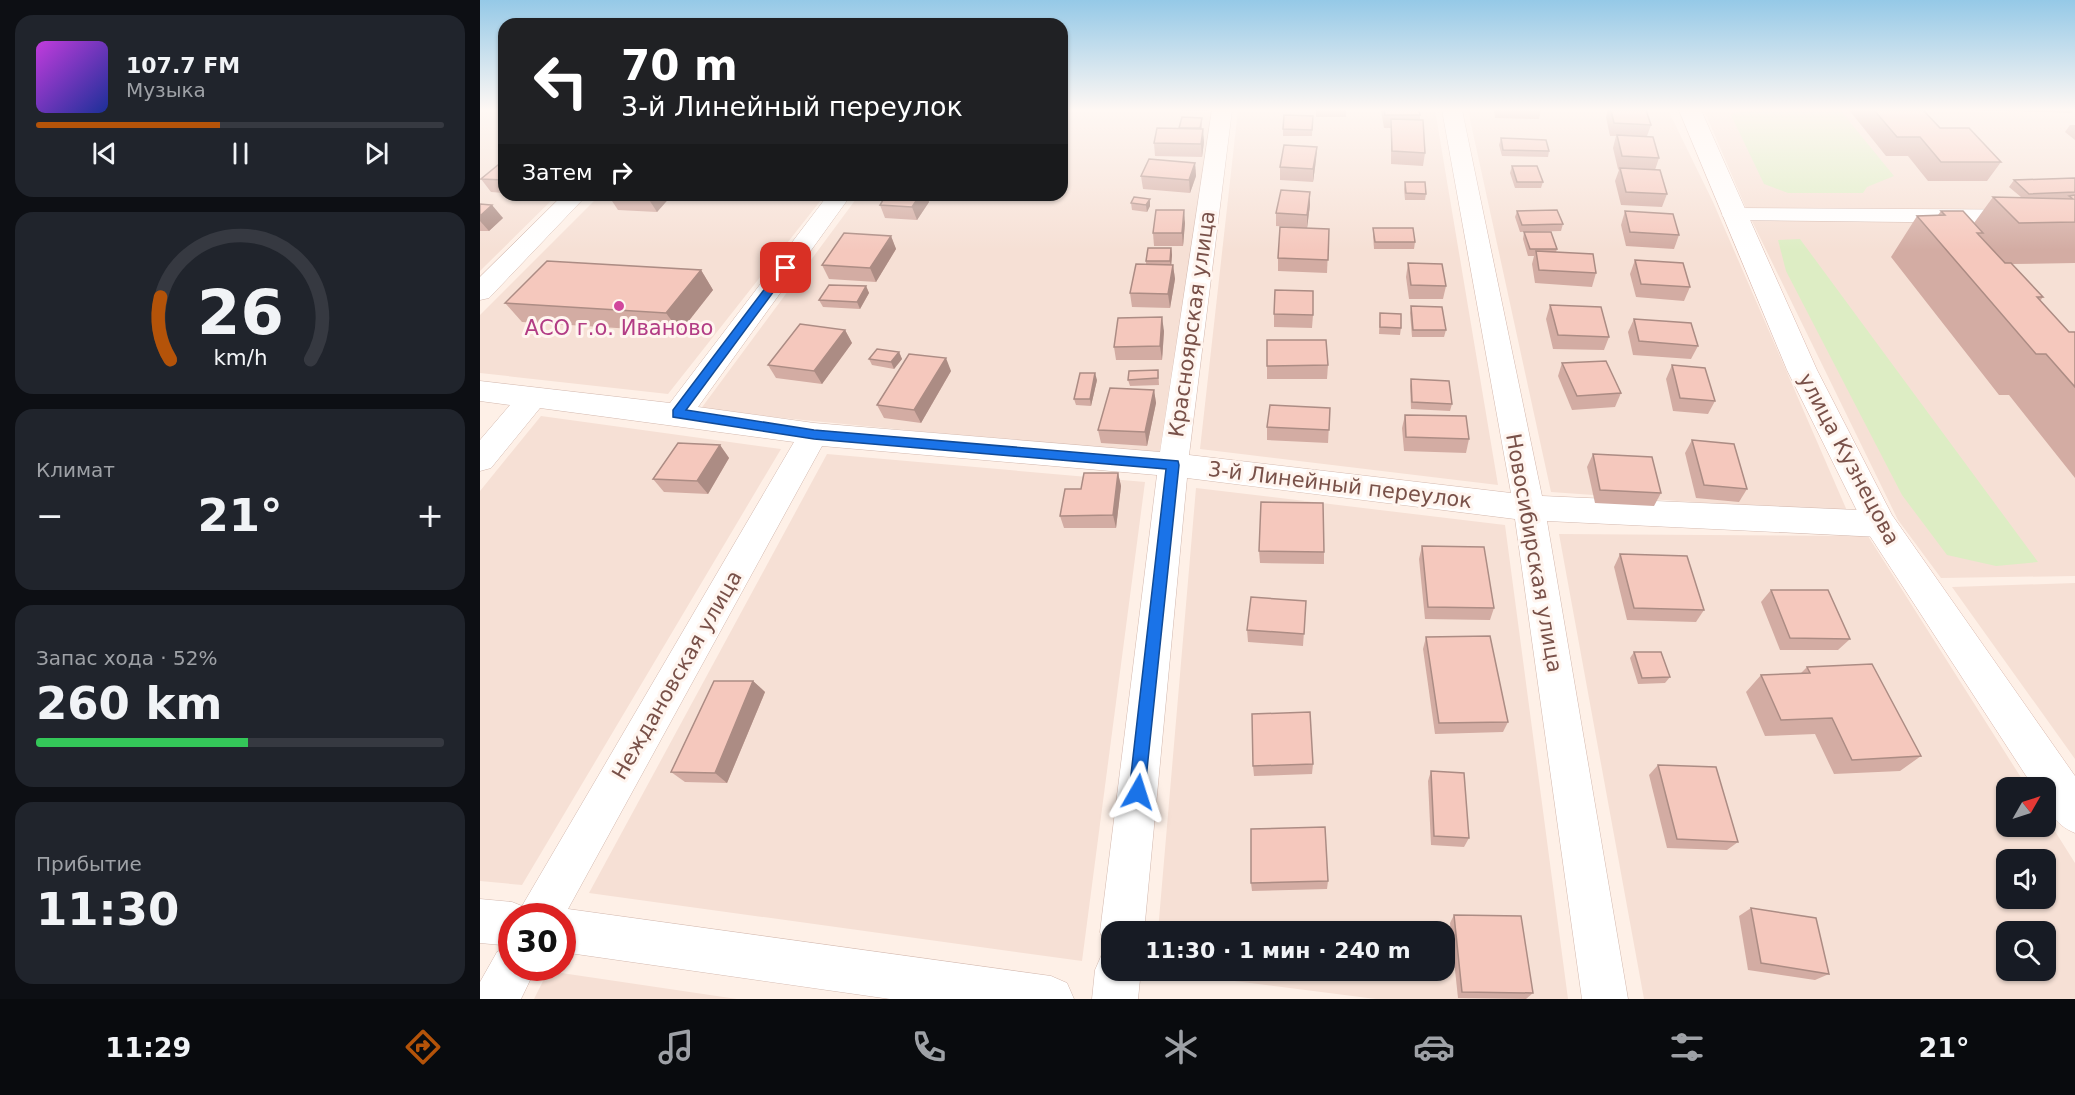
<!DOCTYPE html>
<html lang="ru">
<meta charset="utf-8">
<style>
:root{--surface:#171b24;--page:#20242c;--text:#f1f3f6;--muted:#9ea1a6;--line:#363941;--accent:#b45309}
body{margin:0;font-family:"DejaVu Sans",sans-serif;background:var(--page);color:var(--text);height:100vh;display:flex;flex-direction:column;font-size:22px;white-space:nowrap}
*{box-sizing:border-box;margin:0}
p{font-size:20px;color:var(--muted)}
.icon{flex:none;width:33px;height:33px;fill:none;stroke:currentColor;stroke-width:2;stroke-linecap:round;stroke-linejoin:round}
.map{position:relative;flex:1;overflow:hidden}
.side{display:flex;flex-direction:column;gap:15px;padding:15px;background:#0d0f14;width:480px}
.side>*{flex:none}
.guide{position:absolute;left:18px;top:18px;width:570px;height:183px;border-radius:18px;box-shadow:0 2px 4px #0004;background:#202124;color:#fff;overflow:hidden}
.needle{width:39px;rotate:51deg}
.tools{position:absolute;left:1516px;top:777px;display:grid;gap:12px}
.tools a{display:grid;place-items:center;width:60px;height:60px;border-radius:12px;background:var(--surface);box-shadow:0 2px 4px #0004;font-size:30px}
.speed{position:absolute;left:18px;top:903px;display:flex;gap:12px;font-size:30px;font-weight:700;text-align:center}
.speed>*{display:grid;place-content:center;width:78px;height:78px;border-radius:50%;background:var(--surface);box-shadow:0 2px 4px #0004;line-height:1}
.speed .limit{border:9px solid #d22;background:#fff;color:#111}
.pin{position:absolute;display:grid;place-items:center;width:51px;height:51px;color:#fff;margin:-26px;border-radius:12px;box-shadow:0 3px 9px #0006}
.me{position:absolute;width:66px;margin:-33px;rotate:6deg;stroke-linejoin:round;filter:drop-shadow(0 0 4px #0008)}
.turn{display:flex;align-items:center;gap:21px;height:126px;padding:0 24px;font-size:27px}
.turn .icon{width:78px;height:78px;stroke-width:2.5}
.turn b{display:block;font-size:42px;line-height:51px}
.then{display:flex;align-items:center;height:57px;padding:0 24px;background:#0003;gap:12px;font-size:22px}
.big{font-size:45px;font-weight:800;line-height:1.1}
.side .tile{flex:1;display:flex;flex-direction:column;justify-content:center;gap:9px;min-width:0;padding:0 21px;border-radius:18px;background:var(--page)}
.side .dial{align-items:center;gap:0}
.dial svg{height:156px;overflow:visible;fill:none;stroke:var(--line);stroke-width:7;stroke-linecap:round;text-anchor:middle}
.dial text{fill:var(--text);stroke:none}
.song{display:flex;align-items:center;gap:18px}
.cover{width:72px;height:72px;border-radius:9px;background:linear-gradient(135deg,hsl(290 70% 55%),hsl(230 70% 35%))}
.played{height:6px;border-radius:3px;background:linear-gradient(90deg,var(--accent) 45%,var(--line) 45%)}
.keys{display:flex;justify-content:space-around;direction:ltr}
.heat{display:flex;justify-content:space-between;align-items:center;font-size:33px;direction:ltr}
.charge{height:9px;border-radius:4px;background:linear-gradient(90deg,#34c759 52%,var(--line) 0)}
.trip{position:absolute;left:621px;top:921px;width:354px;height:60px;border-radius:18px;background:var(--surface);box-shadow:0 2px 4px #0004;font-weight:800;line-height:60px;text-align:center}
.dock{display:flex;height:96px;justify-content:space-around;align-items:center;background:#090b0e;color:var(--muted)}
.dock .icon{width:42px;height:42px}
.dock .on{color:var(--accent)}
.dock b{font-size:27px;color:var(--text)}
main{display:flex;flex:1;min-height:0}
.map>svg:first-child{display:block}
.residential{fill:#f6e0d5;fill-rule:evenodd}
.green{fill:#ddedc4}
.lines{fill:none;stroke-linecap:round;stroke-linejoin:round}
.minor-casing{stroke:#d3b8ae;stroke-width:1}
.secondary-casing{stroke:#d9b8ae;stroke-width:1}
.minor{fill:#fff;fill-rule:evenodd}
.secondary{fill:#fff;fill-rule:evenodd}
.wall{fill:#d3aca3}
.shaded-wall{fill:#ac8c84}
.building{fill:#f5c8bd;stroke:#ac8c84;stroke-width:1.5}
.route{fill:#1a73e8;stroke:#114b97;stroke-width:1.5}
.hotel-dot{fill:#d1479c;stroke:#fff5ef;stroke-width:2}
.labels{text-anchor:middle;stroke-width:6;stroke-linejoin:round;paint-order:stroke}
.street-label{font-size:21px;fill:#795149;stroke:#fff5ef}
.hotel-label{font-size:21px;fill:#b23c85;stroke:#fff5ef}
</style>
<main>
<section class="side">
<div class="tile">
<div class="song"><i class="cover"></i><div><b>107.7 FM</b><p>Музыка</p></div></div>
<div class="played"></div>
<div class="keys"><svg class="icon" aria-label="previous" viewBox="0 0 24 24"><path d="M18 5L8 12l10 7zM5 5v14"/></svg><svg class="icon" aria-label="pause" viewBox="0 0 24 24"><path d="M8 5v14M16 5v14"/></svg><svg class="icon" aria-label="next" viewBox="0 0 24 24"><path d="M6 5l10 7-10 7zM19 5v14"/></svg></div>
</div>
<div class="tile dial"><svg viewBox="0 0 100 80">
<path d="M14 69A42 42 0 1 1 86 69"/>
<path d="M14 69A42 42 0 0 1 9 37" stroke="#b45309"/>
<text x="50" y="56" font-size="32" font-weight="700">26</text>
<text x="50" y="72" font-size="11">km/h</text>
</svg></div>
<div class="tile"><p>Климат</p>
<div class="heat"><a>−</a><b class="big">21°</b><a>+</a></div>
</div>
<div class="tile"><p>Запас хода · 52%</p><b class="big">260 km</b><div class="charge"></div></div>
<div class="tile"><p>Прибытие</p><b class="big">11:30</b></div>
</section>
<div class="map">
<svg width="1595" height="999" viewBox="0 0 1595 999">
<rect width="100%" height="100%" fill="#fef0e7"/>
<g class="residential">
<path d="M0,110h24v85h53l-77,76z"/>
<path d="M582,110h152l-51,345 -463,-45 159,-215h203z"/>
<path d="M758,110h197l63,375 -298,-36z"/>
<path d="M988,110h200l45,92 135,311 -297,-21z"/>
<path d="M1224,110h371v105l-327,-2z"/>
<path d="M120,195h225l-157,199 -188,-21v-58z"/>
<path d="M1270,217l325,1v358l-134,2 -43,-58z"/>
<path d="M61,416l240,33 -259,436 -42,-4v-390z"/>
<path d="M347,454l318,28 -63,479 -493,-68z"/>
<path d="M716,488l309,37 63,474h-192l-221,-28 289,-1v-38l-286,-1z"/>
<path d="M1079,534l309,2 159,251 -20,1v38h39v-9l29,46v136h-431zM1527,860h39v38h-39zM1527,932h39v38h-39z"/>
<path d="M1595,583v176l-123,-172z"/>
<path d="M68,971l189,28h-203z"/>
</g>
<g class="green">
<path d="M1277,110h83l54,66 -27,11 -4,6h-75l-24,-9 -33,-69 5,-3z"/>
<path d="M1320,239l238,323 -42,4 -49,-11 -45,-60 -116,-224 -8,-31z"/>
</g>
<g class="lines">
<g class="minor-casing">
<g id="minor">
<path d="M732,110h20l-43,345 322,38 -69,-383h20l80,386 338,15 11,4 5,9 -5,9 -11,4 -333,-16 81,478h-46l-67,-480 -328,-41 -43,454h-32v18l-6,-2 -6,-16 57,-457 -335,-29 -254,463 483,67 16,7 7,16h-184l-328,-47v-36h-50v30l-32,-3v-44l32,3 10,4 272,-464 -254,-34 -49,60 -11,3v-31l30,-35 -30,-4v-20l190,22 158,-208h23l-153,212 116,16 346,29z"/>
<path d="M83,195h24l-98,103 -9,2v-23z"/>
<path d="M1254,208l341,2v14l-349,-4 -4,-5 4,-5z"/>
<path d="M32,946v22h24l-15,31h-41v-17l17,-30z"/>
<path d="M632,950v20h29l-3,29h-46l3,-29 7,-16z"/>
</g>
</g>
<g class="secondary-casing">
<path id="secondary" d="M1199,110h22l116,260 75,145 183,261v57c-21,-9 -29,-23 -29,-45h-12l-166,-255 -81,-163z"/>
</g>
<use href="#minor" class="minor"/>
<use href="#secondary" class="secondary"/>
</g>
<g class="wall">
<path d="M702,110h27v1h-26z"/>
<rect x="836" y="110" width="30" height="7"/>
<path d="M901,110h38l1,5v5l5,33 -2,13 -32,-2v-36h-7z"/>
<path d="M1014,110h47l-2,9 -44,-1z"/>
<path d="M1128,110h38l5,15 -4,11 12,22 -4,12 12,24 -5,13 -41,-2 -6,-24 4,-11 -1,-1 -5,-21 3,-12h-6l-4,-19z"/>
<path d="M1369,110h75l16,18 61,34 -14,19h-59l-20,-25h-22z"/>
<path d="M1488,110h106l-2,3z"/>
<path d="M833,116l-1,20h-29v-7z"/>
<path d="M722,118v11l2,13 -2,15 -47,-1 -1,-13 25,-14z"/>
<path d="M1590,125h5v15l-10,-8z"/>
<path d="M1021,138l48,13 -1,6 -46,-1 -3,-11z"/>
<path d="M837,147l-1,13 -3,22 -33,-2v-13z"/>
<path d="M24,160v33l-13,-1 -10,-13z"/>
<path d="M715,163l1,13 -6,17 -47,-4 -2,-13z"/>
<path d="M1032,166l31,16 -2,6h-26l-5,-15z"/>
<path d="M1595,178v85l-63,1 31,33 -3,4 29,31h6v146l-66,-83h-10l-108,-138 26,-41 21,-1 3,-4 33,12 19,-26h28l-12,-10 5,-7z"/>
<path d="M925,182l21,12 -1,6h-20l-1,-11z"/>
<path d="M830,192v13l-3,23 -31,-2v-13z"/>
<path d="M128,195h64l-15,17 -39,-2z"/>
<path d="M406,195h40l3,7 -12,18 -32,-2 -5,-13z"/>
<path d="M651,203l19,3 -3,6 -15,-2z"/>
<path d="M0,204l23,14 -14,13h-9z"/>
<path d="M1037,211l46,13 -2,7 -41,1 -5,-15z"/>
<path d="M1145,211l54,24 -5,14 -48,-3 -5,-21z"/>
<path d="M705,223l-2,23h-29l-1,-13z"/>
<path d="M893,228l42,14 -1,7h-40l-1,-14z"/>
<path d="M849,229l-2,44 -49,-2v-13z"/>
<path d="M1044,232l33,17 -1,3 40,21 -4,14 -57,-4 -3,-19 2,-8h-6l-5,-17z"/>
<path d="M411,236l5,13 -20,33 -47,-3 -7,-14z"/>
<path d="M691,248l1,7 -1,10h2l2,14 -5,29 -38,-1 -2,-14 16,-28v-4z"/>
<path d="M1155,260l55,27 -6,14 -48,-4 -6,-23z"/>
<path d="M928,263l38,23 -3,13h-34l-3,-22z"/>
<path d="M221,270l12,20 -33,42 -158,-10 -17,-19z"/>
<path d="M386,286l3,7 -9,16 -37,-2 -4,-7z"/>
<path d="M1070,305l59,32 -5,13 -51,-1 -7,-30z"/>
<path d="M931,306l35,24 -2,7h-32l-2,-24z"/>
<path d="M900,313l21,15 -1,7 -21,-1z"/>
<path d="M794,314l39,1 -1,13 -38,-1z"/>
<path d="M1154,319l64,27 -7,13 -58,-4 -5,-23z"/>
<path d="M365,330l7,13 -30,41 -46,-6 -8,-13z"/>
<path d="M684,331l-2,29h-46l-2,-13z"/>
<path d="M787,340l61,25 -1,14h-60z"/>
<path d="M419,352l3,7 -8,10 -22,-4 -3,-6z"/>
<path d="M1082,363l59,30 -6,14 -43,3 -14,-34z"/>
<path d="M1192,365l43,36 -7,13 -35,-3 -7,-32z"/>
<path d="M678,370l1,15 -29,1 -2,-6z"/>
<path d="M471,371l-30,52 -37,-5 -7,-13z"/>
<path d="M931,379l41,25 -2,7 -39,-2 -1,-23z"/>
<path d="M617,380l-6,26 -15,-1 -2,-6z"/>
<path d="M674,390l2,13 -9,43 -46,-3 -3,-13z"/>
<path d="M850,408l-2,35 -61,-3v-13z"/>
<path d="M925,415l64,24 -3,14 -62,-2 -2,-23z"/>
<path d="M1212,440l55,49 -8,13 -43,-4 -11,-45z"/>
<path d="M240,445l9,13 -21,36 -44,-2 -11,-13z"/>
<path d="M1113,454l68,39 -7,13 -59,-3 -8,-36z"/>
<path d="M638,473l3,13 -5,42h-52l-4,-12z"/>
<path d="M942,546l72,62 -4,12 -65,-1 -6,-60z"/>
<path d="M779,551l65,1v12l-64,-1z"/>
<path d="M1140,554l84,56 -8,12 -69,-2 -13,-53z"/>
<path d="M1291,590l79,49 -12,11h-58l-19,-48z"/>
<path d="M826,601l-3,45 -55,-4 -1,-12z"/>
<path d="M946,637l82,85 -5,10 -68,2 -12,-85z"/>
<path d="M1154,652l36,25 -5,6 -27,1 -8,-26z"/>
<path d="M1327,667l114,89 -21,15 -66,3 -19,-40 -50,2 -19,-44 15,-17 40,-2z"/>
<path d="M273,681l12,11 -38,91 -42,-1 -14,-10z"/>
<path d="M833,764l-1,10 -58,2 -1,-10z"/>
<path d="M1178,765l80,77 -11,8 -60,-2 -18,-73z"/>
<path d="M951,771l38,67 -5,9 -33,-2 -3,-64z"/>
<path d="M848,881l-1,8 -75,2 -1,-8z"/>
<path d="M1271,908l78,66 -14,6 -67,-10 -9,-54z"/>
<path d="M974,915l79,78 -7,6 -68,-1 -8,-75z"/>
</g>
<g class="shaded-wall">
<path d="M723,129l1,13 -2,15 -1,-13z"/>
<path d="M837,147l-1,13 -3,22v-13z"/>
<path d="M715,163l1,13 -6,17 -1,-13z"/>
<path d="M830,192v13l-3,23v-13z"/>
<path d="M166,195h26l-15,17z"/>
<path d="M440,195h6l3,7 -12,18 -5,-13z"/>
<path d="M670,199v7l-3,6 -1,-7z"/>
<path d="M12,205l11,13 -14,13 -9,-10v-5z"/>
<path d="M704,210l1,13 -2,23 -1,-13z"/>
<path d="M411,236l5,13 -20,33 -6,-14z"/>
<path d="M691,248l1,7 -1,13 -1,-7z"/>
<path d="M693,265l2,14 -5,29 -2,-14z"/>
<path d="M221,270l12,20 -33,42 -14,-19z"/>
<path d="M386,286l3,7 -9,16 -3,-7z"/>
<path d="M682,317l2,14 -2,29 -2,-14z"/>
<path d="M365,330l7,13 -30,41 -8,-13z"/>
<path d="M419,352l3,7 -8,10 -3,-7z"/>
<path d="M466,358l5,13 -30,52 -7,-13z"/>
<path d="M615,373l2,7 -6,26 -1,-7z"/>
<path d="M674,390l2,13 -9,43 -2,-14z"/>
<path d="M240,445l9,13 -21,36 -11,-13z"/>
<path d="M638,473l3,13 -5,42 -3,-13z"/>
<path d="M273,681l12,11 -38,91 -12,-10z"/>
</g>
<g class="building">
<path d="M904,110h35l1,5h-35z"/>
<path d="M1131,110h35l5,15 -37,-2z"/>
<path d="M1394,110h49l17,18h29l32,34h-60l-21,-25h-23z"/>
<path d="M804,115l29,1 -1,14 -29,-1z"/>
<path d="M702,117l20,1 -2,10h-21z"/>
<path d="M911,119l32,1 2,33 -33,-2z"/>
<path d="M677,128l46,1 -2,15 -47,-1z"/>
<path d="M1137,135l36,2 6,21 -37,-2z"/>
<path d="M1021,138l45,2 3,11 -46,-1z"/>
<path d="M804,145l33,2 -4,22 -33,-2z"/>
<path d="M669,159l46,4 -6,17 -48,-4z"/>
<path d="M24,160v20l-23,-1z"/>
<path d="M1032,166h25l6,16h-26z"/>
<path d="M1140,168l40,2 7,24 -41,-2z"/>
<path d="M1595,178v14l-46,2 -15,-14z"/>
<path d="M925,182h20l1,12 -20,-1z"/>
<path d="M801,190l29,2 -3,23 -31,-2z"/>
<path d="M406,195h34l-8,12 -32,-2z"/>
<path d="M1595,195v27l-56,1 -26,-26 80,2 -4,-3z"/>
<path d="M654,197l16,2 -4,6 -15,-2z"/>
<path d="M0,204l12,1 -12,11z"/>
<path d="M676,210h28l-2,23h-29z"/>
<path d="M1077,210l6,14 -41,1 -5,-14z"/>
<path d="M1145,211l48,3 6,21 -49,-3z"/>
<path d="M1461,211h22l20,22h-6l28,30h6l32,34h-6l32,35h6v55l-29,-33h-10l-119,-138 28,-1z"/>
<path d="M800,227l49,2 -1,31 -50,-2z"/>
<path d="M893,228h40l2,14h-40z"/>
<path d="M1044,232h27l6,17h-27z"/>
<path d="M364,233l47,3 -21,32 -48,-3z"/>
<path d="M668,248h23l-1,13h-24z"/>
<path d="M1056,251l57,3 3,19 -57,-3z"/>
<path d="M1155,260l48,3 7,24 -49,-3z"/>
<path d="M67,261l154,9 -35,43 -161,-10z"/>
<path d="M928,263l34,1 4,22 -35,-1z"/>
<path d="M656,264l37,1 -5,29 -38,-1z"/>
<path d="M349,285l37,1 -9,16 -38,-2z"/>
<path d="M795,290l38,1v24l-39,-1z"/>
<path d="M1070,305l51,2 8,30 -51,-2z"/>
<path d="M931,306l31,1 4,23h-33z"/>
<path d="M900,313l21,1v14l-21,-1z"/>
<path d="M682,317l-2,29 -46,1 4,-29z"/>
<path d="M1154,319l57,4 7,23 -59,-5z"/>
<path d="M320,324l45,6 -31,41 -46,-6z"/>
<path d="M787,340h59l2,25 -61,1z"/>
<path d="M397,349l22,3 -8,10 -22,-3z"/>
<path d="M429,354l37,4 -32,52 -37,-5z"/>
<path d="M1126,361l15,32 -44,3 -15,-33z"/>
<path d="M1192,365l33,3 10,33 -35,-3z"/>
<path d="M678,370v8l-30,2 1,-9z"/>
<path d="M600,373h15l-5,26h-16z"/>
<path d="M931,379l38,2 3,23 -40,-2z"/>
<path d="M630,388l44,2 -9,42 -47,-2z"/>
<path d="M790,405l60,3 -1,22 -62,-3z"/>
<path d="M925,415l61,1 3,23 -63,-2z"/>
<path d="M1212,440l42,4 13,45 -43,-4z"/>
<path d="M198,443l42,2 -23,36 -44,-2z"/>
<path d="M1113,454l59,3 9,36 -61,-3z"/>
<path d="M604,473h34l-5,42 -53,1 5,-27h16z"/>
<path d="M781,502l62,1 1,49 -65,-1z"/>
<path d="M942,546l62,1 10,61 -66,-1z"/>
<path d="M1140,554l67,2 17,54 -70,-2z"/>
<path d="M1291,590h57l22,49 -60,-1z"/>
<path d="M771,597l55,4 -2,33 -57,-4z"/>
<path d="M1010,636l18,86 -69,1 -13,-86z"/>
<path d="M1154,652h27l9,25 -28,1z"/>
<path d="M1392,664l49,92 -69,4 -20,-42 -51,2 -20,-45 49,-2 -3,-6z"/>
<path d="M234,681h39l-38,92 -44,-1z"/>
<path d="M830,712l3,52 -60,2 -1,-52z"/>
<path d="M1178,765l58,2 22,75 -61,-3z"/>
<path d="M951,771l33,2 5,65 -35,-2z"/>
<path d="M845,827l3,54 -77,2v-54z"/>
<path d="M1271,908l65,10 13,56 -68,-11z"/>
<path d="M974,915l67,1 12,77 -71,-1z"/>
</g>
<linearGradient id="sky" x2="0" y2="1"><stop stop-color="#95c9e7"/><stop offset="0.44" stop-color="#fff8f4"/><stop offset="1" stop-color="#fff8f4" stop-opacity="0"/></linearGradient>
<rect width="1595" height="250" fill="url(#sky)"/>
<path class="route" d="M306,265l5,3 -105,142 128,20 364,31 1,4 -35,333 -6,2 -7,-2 -2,-6 37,-323 -352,-30 -141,-22v-7l109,-144z"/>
<circle class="hotel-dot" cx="139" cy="306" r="6"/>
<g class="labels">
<g class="street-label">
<text transform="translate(712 324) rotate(-82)" y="7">Красноярская улица</text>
<text transform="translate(1369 459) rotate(62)" y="7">улица Кузнецова</text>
<text transform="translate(860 485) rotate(7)" y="7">3-й Линейный переулок</text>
<text transform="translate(1054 553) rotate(80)" y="7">Новосибирская улица</text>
<text transform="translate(197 675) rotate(-60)" y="7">Неждановская улица</text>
</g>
<g class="hotel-label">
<text x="139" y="335">АСО г.о. Иваново</text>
</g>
</g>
</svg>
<div class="tools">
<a><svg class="needle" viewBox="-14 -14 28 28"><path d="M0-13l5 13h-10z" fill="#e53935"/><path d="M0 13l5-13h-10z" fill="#9ea1a6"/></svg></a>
<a><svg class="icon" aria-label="sound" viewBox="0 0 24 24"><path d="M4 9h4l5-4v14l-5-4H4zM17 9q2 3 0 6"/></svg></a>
<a><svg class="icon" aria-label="search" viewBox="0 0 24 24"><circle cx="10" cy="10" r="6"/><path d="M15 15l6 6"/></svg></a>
</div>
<div class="speed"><div class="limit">30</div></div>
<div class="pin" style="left:306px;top:268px;background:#d93025"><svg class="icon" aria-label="arrive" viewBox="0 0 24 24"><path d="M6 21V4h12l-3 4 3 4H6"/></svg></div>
<svg class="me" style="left:658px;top:792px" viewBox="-20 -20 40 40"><path d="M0-17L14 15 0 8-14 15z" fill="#1a73e8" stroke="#fff" stroke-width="4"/></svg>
<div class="trip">11:30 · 1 мин · 240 m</div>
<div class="guide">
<div class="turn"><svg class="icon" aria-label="left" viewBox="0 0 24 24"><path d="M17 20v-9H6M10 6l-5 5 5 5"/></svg><div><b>70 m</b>3-й Линейный переулок</div></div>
<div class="then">Затем<svg class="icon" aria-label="right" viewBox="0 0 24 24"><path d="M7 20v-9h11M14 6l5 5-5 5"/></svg></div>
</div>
</div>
</main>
<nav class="dock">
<b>11:29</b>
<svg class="icon on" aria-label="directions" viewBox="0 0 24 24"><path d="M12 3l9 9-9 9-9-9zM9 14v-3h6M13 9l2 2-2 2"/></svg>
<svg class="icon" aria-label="music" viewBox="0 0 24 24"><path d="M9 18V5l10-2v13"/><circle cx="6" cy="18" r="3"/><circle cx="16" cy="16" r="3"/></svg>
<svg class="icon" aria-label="phone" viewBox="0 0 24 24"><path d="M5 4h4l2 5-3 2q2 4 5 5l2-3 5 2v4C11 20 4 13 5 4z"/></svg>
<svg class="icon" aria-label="climate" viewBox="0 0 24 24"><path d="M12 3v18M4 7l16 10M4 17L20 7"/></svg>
<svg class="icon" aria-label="car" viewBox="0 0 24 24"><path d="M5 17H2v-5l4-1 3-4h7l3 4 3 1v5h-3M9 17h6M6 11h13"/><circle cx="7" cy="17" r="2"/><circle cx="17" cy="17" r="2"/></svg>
<svg class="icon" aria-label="filters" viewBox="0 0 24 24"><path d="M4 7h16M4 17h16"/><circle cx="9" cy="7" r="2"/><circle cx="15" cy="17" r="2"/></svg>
<b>21°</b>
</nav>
